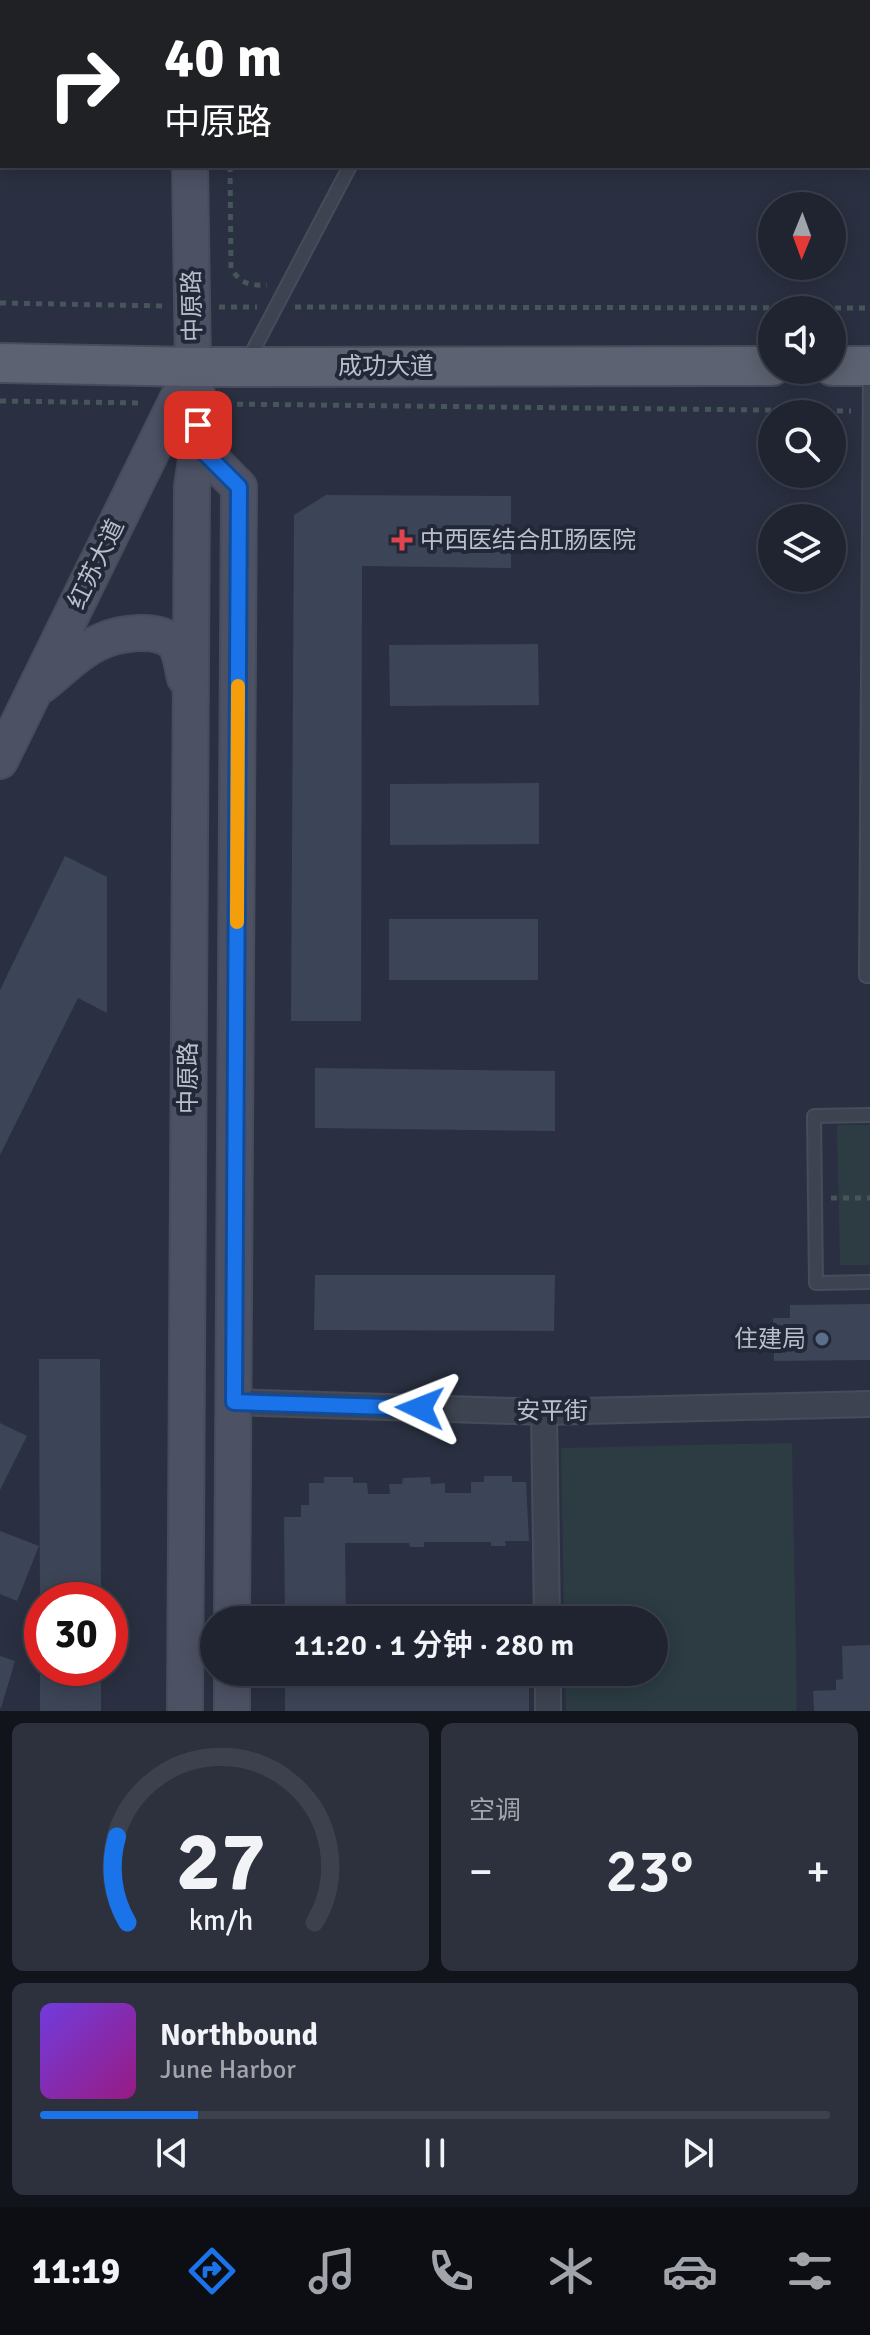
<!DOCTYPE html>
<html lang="zh">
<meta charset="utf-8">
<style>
:root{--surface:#202431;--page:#2d303d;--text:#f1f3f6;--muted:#a2a4ab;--line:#3d414d;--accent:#1a73e8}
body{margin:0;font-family:Signika,"Noto Sans SC",sans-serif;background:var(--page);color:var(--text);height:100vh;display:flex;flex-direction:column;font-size:30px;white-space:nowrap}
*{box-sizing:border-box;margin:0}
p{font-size:26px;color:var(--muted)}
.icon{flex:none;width:44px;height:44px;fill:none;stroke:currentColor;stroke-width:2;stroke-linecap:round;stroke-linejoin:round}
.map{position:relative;height:1711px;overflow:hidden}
.drawer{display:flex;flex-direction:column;gap:12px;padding:12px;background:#12141b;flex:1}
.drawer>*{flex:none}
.guide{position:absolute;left:0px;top:0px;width:870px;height:168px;box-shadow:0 4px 20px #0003,0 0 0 2px var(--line);background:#202124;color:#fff;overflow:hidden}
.needle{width:52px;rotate:181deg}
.controls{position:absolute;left:758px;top:192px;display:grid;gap:16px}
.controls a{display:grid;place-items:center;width:88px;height:88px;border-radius:50%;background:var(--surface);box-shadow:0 4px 20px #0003,0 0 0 2px var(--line);font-size:40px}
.speed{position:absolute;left:24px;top:1582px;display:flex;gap:16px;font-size:40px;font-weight:700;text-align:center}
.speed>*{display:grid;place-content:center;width:104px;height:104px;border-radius:50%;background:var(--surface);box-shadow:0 4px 20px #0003,0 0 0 2px var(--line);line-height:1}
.speed .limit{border:12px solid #d22;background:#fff;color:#111}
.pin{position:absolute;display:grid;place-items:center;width:68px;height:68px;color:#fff;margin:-34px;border-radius:16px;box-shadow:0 4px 12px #0006}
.me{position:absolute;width:88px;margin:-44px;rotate:272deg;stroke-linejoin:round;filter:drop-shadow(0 0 6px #0008)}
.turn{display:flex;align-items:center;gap:28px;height:168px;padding:0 32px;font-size:36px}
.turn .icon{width:104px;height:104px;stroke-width:2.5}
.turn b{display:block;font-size:56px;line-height:68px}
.big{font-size:60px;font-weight:600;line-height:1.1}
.drawer .card{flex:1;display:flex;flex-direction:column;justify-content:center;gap:12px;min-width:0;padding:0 28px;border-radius:12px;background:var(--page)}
.drawer .dial{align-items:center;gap:0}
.dial svg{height:208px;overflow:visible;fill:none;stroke:var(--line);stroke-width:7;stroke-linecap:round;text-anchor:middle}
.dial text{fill:var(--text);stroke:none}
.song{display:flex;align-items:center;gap:24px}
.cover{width:96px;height:96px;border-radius:12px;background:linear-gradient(135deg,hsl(260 70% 55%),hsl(310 70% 35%))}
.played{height:8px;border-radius:4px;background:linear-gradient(90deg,var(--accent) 20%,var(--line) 20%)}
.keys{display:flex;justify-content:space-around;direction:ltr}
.heat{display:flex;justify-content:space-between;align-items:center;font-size:44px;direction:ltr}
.drawer .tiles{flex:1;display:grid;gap:12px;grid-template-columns:1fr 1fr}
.card:last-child{grid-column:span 2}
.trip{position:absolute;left:200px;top:1606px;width:468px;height:80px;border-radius:40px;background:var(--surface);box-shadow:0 4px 20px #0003,0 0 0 2px var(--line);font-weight:600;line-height:80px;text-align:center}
.tabs{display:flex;height:128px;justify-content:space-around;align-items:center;background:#0d0e14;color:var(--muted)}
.tabs .icon{width:56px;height:56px}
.tabs .on{color:var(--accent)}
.tabs b{font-size:36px;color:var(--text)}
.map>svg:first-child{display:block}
.green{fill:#2c3c42}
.building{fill:#3c4457}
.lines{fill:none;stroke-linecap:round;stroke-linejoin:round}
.service-casing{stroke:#474c5b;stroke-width:16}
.minor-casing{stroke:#474c5b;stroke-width:28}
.secondary-casing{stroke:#474c5b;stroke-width:38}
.primary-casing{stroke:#474c5b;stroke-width:42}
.path{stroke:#45555a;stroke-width:5;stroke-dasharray:6 6;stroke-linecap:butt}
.service{stroke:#3e4351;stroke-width:12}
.minor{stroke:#3e4351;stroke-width:24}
.secondary{stroke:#4c5164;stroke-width:34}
.primary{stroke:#5c6271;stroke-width:38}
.route-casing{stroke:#114b97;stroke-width:20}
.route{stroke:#1a73e8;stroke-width:14}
.slow{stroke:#f59e0b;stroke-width:14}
.health-dot{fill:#e0444e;stroke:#222837;stroke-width:3}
.service-dot{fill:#5c6f8a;stroke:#222837;stroke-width:3}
.labels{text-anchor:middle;stroke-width:8;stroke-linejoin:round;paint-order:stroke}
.street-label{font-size:24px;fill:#bbbfcb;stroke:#222837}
.poi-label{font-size:24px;fill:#bbbfcb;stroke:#222837;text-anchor:start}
</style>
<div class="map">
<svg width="870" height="1711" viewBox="0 0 870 1711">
<rect width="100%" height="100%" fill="#2a3041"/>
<g class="green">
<path d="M837,1125h33v140h-30z"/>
<path d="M792,1443l5,268h-231l-1,-39h89v-52h-90l-3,-172z"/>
</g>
<g class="building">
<path d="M326,495l185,1v72l-149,-2 -1,455h-70l3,-506z"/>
<path d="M538,644l1,61 -149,1 -1,-61z"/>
<path d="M539,783v61l-149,1v-61z"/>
<path d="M65,856l42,21v136l-29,-15 -78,157v-165z"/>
<rect x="389" y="919" width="149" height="61"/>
<path d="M315,1068l240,3v60l-240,-3z"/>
<path d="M315,1275h240l-1,56 -240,-1z"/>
<path d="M870,1304v56l-96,1 -1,-43h17v-13z"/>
<path d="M39,1359h61l1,241h-61z"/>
<path d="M0,1423l27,13 -27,54z"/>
<path d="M484,1476h28v6h14l3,59h-24l1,5h-15v-4h-67v5h-14l-1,-4h-64l1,77h-61l-1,-103h17v-12h8v-22h15v-6h29v6h14l1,11h22l-1,-10h13l1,-6 27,-1 1,7 14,-1v10h26v-11h13z"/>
<path d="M0,1531l39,15 -22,55 -17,-7z"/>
<path d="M870,1645v66h-56l-1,-20 23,-1v-10l7,-1 -1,-33z"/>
<path d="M0,1656l15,5 -14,47h-1z"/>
<rect x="40" y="1668" width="61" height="43"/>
<path d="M285,1672h77v11h14l8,-1v-10h55v10h26v-10h55v7h9v32h-244z"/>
</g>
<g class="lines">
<g class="service-casing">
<g id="service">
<path d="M432,2l1,-2"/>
<path d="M248,360l102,-194"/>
<path d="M870,369l-4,607h4"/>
<path d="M870,1115l-56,1 2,167 54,-1"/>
</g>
</g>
<g class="minor-casing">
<g id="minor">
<path d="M234,1402l310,10 326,-8"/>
<path d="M544,1412l3,208"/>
<path d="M548,1672v39"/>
</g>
</g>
<g class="secondary-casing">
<g id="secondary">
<path d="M188,0v2"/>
<path d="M198,446l41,41 -7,1133"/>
<path d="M42,685c18,-14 38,-35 60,-44 18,-8 56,-14 72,2 7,8 8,24 11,35"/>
<path d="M0,761l193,-394"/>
<path d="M185,1711l7,-1224 6,-41v-43l-5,-36 -3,-201"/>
<path d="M232,1711v-39"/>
</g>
</g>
<g class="primary-casing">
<g id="primary">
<path d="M0,363l193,4 579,-1"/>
<path d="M832,366h38"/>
</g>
</g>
<g class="path">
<path d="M228,0v2"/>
<path d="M230,166l1,102c9,15 18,18 36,17"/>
<path d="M0,303l165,3"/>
<path d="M219,307h38"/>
<path d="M295,307l575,1"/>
<path d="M0,401l143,2"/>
<path d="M225,404l626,7"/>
<path d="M831,1198h39"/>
</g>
<use href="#service" class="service"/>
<use href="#minor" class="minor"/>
<use href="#secondary" class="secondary"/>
<use href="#primary" class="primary"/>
</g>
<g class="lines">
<g class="route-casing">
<path id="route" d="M198,425v21l41,41 -5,915 186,6"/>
</g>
<use href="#route" class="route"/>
<path class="slow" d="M237,922l1,-236"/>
</g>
<path class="health-dot" d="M398 528h8v8h8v8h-8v8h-8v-8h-8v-8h8z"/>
<circle class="service-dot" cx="822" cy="1339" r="8"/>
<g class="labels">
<g class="street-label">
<text transform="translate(192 306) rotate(-91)" y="8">中原路</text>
<text x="386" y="374">成功大道</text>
<text transform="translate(96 564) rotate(-64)" y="8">红苏大道</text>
<text transform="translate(188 1078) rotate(-90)" y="8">中原路</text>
<text x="552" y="1419">安平街</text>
</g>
<g class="poi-label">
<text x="420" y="548">中西医结合肛肠医院</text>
<text x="806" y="1347" text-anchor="end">住建局</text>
</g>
</g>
</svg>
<div class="controls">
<a><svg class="needle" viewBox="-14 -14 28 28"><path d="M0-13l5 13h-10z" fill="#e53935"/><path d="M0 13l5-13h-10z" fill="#a2a4ab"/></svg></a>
<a><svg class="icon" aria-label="sound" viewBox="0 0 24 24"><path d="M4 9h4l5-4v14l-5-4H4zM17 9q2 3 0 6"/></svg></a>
<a><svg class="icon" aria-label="search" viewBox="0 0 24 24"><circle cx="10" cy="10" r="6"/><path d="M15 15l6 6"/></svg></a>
<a><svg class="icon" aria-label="layers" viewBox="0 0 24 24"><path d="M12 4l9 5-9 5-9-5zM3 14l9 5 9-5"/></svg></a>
</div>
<div class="speed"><div class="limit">30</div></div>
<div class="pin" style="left:198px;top:425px;background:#d93025"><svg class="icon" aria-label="arrive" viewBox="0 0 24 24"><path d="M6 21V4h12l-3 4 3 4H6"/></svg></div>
<svg class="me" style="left:420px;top:1408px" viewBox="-20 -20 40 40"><path d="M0-17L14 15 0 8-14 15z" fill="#1a73e8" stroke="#fff" stroke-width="4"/></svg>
<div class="trip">11:20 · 1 分钟 · 280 m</div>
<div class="guide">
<div class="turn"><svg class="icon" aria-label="right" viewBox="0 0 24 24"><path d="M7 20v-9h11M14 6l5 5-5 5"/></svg><div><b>40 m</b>中原路</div></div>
</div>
</div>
<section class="drawer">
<div class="tiles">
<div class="card dial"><svg viewBox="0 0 100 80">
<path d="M14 69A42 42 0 1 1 86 69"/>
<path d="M14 69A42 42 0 0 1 10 36" stroke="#1a73e8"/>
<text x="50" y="56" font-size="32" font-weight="700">27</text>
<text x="50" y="72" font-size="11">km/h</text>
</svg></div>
<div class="card"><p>空调</p>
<div class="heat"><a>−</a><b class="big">23°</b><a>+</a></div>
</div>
<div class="card">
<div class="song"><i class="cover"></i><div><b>Northbound</b><p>June Harbor</p></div></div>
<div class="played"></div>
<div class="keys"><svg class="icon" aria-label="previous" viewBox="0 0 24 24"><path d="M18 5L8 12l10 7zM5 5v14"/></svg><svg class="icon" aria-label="pause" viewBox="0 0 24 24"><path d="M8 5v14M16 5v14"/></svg><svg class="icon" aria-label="next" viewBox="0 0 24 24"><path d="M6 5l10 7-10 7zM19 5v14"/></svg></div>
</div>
</div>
</section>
<nav class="tabs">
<b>11:19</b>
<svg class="icon on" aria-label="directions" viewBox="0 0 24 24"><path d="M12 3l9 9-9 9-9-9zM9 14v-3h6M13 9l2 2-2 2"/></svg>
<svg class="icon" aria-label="music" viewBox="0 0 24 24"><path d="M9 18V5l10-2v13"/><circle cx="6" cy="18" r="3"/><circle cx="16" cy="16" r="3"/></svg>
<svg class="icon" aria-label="phone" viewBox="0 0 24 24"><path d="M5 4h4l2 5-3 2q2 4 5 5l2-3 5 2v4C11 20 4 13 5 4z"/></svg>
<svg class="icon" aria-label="climate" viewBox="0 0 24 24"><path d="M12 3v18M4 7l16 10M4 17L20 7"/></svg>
<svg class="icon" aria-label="car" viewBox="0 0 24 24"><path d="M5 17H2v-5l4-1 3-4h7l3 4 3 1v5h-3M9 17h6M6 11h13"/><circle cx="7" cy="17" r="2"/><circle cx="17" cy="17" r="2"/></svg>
<svg class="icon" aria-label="filters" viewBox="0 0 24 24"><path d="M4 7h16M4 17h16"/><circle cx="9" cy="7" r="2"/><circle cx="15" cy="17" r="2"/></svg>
</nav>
